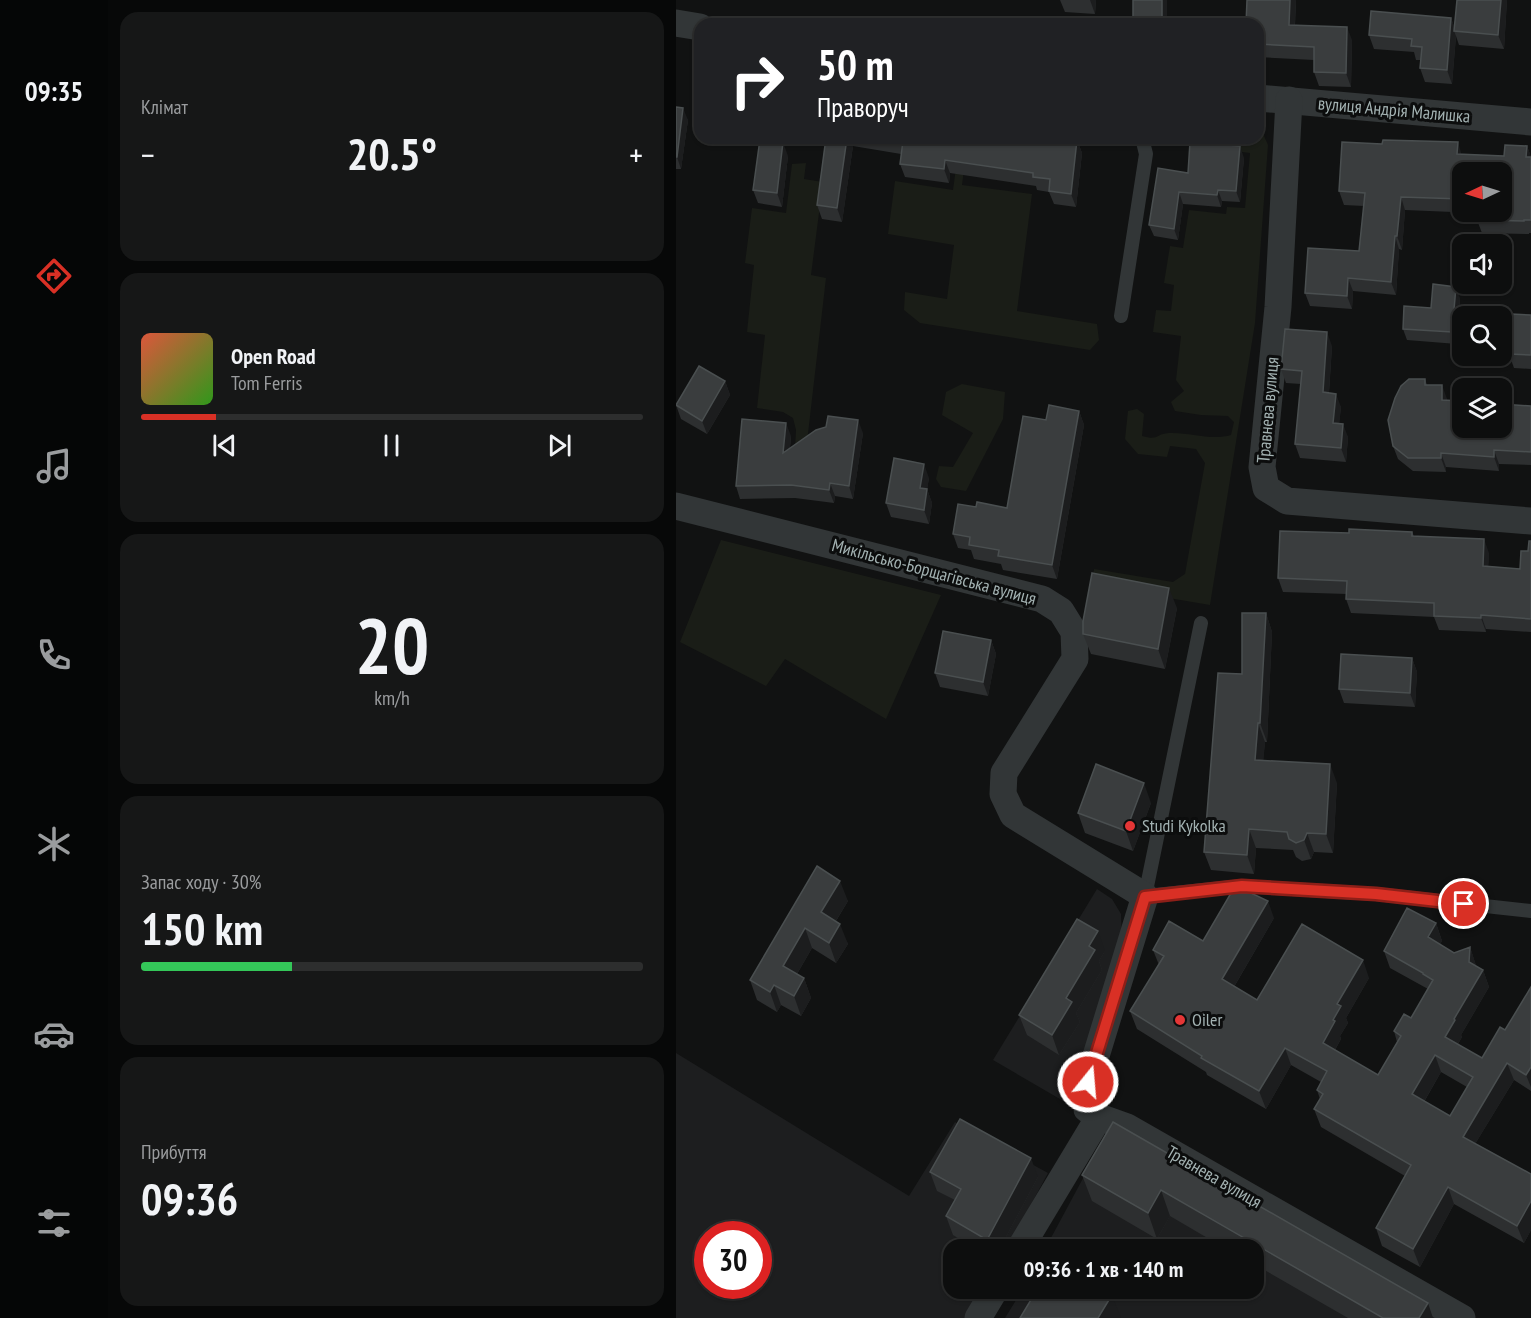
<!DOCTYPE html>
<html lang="uk">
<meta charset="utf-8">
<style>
:root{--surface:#0d0e0e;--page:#161717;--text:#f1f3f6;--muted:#9a9c9e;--line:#2d2e2e;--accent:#d93025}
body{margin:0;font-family:"PT Sans Narrow",sans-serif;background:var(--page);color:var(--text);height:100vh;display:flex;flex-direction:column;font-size:22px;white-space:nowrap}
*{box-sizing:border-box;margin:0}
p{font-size:20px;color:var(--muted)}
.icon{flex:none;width:33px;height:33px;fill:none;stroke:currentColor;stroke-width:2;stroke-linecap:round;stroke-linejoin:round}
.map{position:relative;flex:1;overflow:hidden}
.side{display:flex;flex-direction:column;gap:12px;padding:12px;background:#070808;width:568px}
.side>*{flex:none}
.top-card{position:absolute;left:18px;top:18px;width:570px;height:126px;border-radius:18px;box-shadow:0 2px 4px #0004,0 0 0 2px var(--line);background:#202124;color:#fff;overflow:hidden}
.needle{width:39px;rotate:266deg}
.buttons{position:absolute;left:776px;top:162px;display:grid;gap:12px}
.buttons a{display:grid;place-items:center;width:60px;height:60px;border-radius:12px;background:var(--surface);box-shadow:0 2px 4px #0004,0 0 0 2px var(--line);font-size:30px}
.speed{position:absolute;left:18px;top:1221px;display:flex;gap:12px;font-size:30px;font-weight:700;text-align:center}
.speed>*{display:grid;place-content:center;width:78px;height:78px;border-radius:50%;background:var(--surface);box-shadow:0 2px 4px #0004,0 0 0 2px var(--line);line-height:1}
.speed .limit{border:9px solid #d22;background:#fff;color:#111}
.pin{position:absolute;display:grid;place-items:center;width:51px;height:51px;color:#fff;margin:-26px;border:3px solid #fff;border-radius:50%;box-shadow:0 2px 6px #0007}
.me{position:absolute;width:66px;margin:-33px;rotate:17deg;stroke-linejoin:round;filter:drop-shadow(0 0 4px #0008)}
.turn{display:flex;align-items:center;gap:21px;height:126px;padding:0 24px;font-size:27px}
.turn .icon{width:78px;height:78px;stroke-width:2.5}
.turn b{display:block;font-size:42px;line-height:51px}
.big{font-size:45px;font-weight:600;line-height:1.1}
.side .card{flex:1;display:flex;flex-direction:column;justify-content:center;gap:9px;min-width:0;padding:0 21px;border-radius:18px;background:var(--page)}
.side .dial{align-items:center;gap:0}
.dial b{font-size:78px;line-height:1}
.song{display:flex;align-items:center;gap:18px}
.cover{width:72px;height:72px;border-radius:9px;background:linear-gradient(135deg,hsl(10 70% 55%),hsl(110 70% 35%))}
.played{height:6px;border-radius:3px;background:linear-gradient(90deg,var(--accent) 15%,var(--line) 15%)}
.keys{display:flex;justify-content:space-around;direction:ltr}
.heat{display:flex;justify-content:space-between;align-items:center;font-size:33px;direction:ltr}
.charge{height:9px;border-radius:4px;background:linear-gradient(90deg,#34c759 30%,var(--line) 0)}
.trip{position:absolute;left:267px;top:1239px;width:321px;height:60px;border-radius:18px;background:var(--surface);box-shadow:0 2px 4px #0004,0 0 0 2px var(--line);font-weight:600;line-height:60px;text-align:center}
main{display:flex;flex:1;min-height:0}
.menu{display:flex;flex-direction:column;width:108px;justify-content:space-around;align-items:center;background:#050606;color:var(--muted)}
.menu .icon{width:42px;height:42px}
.menu .current{color:var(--accent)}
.menu b{font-size:27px;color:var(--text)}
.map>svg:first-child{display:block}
.built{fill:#1d1e1f;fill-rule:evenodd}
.green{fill:#1a1d17}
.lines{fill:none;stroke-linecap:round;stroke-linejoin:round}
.service{stroke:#323637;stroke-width:14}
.minor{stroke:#323637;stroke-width:27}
.wall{fill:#2d2f30;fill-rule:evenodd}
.shaded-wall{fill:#1c1d1e}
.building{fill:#3a3d3e;stroke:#4a4f50;stroke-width:1.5;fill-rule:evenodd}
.route-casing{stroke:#8d1f18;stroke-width:15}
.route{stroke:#d93025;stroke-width:10}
.poi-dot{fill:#e53636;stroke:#0c0d0d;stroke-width:2}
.labels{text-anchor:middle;stroke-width:6;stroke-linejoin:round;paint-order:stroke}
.street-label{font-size:18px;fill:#a3b2b2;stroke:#0c0d0d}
.poi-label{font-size:18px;fill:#a3b2b2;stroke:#0c0d0d;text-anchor:start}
</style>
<main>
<nav class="menu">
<b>09:35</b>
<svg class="icon current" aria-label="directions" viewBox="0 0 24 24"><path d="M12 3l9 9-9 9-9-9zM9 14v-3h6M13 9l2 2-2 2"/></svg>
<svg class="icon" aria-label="music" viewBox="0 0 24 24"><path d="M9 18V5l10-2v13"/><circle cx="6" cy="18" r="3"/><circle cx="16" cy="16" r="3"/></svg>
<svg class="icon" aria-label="phone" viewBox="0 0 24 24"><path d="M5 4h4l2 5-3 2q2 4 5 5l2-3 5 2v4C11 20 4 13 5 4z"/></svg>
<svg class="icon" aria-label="climate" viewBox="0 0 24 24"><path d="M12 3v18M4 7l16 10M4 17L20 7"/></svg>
<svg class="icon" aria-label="car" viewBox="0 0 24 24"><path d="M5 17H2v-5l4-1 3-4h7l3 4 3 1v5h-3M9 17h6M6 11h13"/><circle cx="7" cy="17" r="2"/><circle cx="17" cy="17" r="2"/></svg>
<svg class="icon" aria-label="filters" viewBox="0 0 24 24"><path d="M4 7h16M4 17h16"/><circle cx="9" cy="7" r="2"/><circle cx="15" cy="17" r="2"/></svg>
</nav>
<section class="side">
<div class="card"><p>Клімат</p>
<div class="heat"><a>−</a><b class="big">20.5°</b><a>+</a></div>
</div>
<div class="card">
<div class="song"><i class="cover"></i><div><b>Open Road</b><p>Tom Ferris</p></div></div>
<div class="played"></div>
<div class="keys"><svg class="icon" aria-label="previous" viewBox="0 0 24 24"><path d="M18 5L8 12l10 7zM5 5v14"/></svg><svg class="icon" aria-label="pause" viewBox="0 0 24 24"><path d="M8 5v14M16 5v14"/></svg><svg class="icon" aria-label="next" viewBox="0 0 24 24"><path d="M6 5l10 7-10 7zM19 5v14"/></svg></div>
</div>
<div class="card dial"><b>20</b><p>km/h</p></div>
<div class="card"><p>Запас ходу · 30%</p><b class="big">150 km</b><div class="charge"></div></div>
<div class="card"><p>Прибуття</p><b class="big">09:36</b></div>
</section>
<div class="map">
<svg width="855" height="1318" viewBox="0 0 855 1318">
<rect width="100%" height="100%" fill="#111212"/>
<g class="built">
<path d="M421,889l15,10 9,15 1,28 -50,164 -79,-46z"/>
<path d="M0,1053l233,143 46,-74 93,51 -41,76 -53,1v38l32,1 -19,29h-291zM32,1234h50v52h-50z"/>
<path d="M412,1169l351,149h-434l18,-29 231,-1v-38l-209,-1z"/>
</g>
<g class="green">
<path d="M582,128l3,1 7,16 -13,178 -45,282 -118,-20 2,-16 79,13 12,-8 20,-111 -9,-14 -26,-3 -3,11 -29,-3 -13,-15 3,-28 9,-2 7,5 -2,22c17,5 13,-2 27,-3 21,-1 42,8 62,2l3,-13 -6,-6 -27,-1 -26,-4 -4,-9 13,-11 -8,-11 5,-44 -28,-4 3,-22 15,1 3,-26 -10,-2 6,-37 13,2 6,-38 37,4 1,-7 18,1 5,-55 -23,-3 -1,-4 -64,-8h96z"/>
<path d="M284,138h8l-6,47 70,9 -15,117 80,13 2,16 -9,10 -170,-27 -16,-13 1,-18 42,7 7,-54 -66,-11 7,-53 58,9z"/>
<path d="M130,163l-2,16 19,3 -12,93 15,3 -20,173 -11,-2 1,-19 -3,-12 -10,-6 -26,-4 8,-73 -18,-3 7,-67 -9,-2 7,-55 34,5 6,-49z"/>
<path d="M286,384l43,8 -2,27 -37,72 -25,-4 -5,-8 3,-13 14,1 20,-34 -31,-18 4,-23z"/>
<path d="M45,540l220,55 -55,124 -101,-60 -19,27 -86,-44z"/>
</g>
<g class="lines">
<g class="service">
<path d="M445,316l25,-162 -4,-16"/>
<path d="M525,623l-56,273 97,-10 134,8 155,17"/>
</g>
<g class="minor">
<path d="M0,23l24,4"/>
<path d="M582,98l273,24"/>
<path d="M613,100l-11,207 -16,160 4,21 21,13 244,20"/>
<path d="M0,506l366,93 19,12 13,21 1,27 -71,114 -1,21 10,21 132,81 -57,186 -1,27 12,8"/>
<path d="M343,1250l80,-133 28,10 335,191"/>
<path d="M302,1318l18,-30"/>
</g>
</g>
<g class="wall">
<path d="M384,0h36l-1,14 -30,-2z"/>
<path d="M491,0v24h-33l-1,-2z"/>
<path d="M571,0h49l-1,25 57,15 -1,47 -32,-1 -5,-14v-12l-56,-3v-33z"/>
<path d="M831,0l-3,49 -45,-4 -3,-9 -4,48 -27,-2 -5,-14 1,-8h-5l-2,-8 -40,-3 -5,-14 82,-17 3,9z"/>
<path d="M0,107l12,13 -7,49h-5z"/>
<path d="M110,138h276l15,2 5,13 -6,54 -22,-3 -5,-12 -12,-2 -1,-4 -86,-13 -1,10 -44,-6 -5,-13 1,-10 -48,-8 -11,76 -20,-3 -5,-14 8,-62z"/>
<path d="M541,138l2,6 25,14 -4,44 -18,-1 -1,6 -38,-3 -5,36 -24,-4 -5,-11 39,-52 10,-30z"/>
<path d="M851,146l4,11v76h-2v1l-47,-1 -5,-13v-7l-72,-3 -3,40 -3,-1 -3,46 -43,-4 -1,18 -42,-3 -5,-13 54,-42 5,-45 -20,-1 -5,-14 123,-37 42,2zM786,172l39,40h-39z"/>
<path d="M112,156l-6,51 -24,-4 -5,-13z"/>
<path d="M784,298l-3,46 -50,-4 -4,-11 28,-21z"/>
<path d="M855,315v54l-17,-1 -5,-14z"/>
<path d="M656,346l-3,47 12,14 -2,16 9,14 -2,25 -46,-4 -5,-14 6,-60 -15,-1 -5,-14z"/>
<path d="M749,379l2,6 20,14v1l84,6v59l-32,-1v7l-53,-4v5l-33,-1 -15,-12 -5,-13z"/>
<path d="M49,381l5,14 -23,39 -26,-15 -5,-14z"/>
<path d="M403,411l5,14 -27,154 -54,-9 -2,-6 -27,-5 -3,-9 -13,-2 -5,-14 23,-27 31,1 39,-88z"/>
<path d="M187,433l-10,66 -18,-3 -1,7 -39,-5 -55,1 -4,-13 55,-50 -1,12z"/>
<path d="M253,478l-2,11 5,14 -3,21 -38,-7 -5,-14z"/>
<path d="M736,532l2,4 75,17 -1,13 32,3 8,-18 3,-10v91l-45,-3v3l-47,-2 -5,-13 -83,-4 -5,-14 1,-5 -64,-2 -5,-14 71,-45z"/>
<path d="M501,608l-12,61 -74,-15 -8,-20z"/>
<path d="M590,613l6,19 -5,110h-2l-2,18 74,23 -4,70 -19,-1 -3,7 -9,2 -6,-4 -3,-7 -37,-2 -2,26 -43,-4 -7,-18 38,-178z"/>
<path d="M315,640l5,14 -8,42 -48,-9 -5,-14z"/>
<path d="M736,658l5,14 -2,35 -71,-4 -5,-14z"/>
<path d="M475,803l-18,48 -48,-18 -7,-20z"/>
<path d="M141,866l31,35 -12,20 12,23 -12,19 -24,-15 -15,26 7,4 7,20 -10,18 -20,-11 -4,7 -20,-12 -7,-20z"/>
<path d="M598,918l-40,69 23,13 112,-22 -23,40 2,5 -8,13 1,3 -6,11 43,25 19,-33 -3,-11 17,-13 17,-29 -38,-21 -6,-17 52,-28 6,18 -2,3 14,9 16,-6 6,19 7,4 6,17 -28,48 1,2 -4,7 24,14 23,-28 26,-43v104l-17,-11 -39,64 56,30v56l-7,13 -70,-39 -34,63 -38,-21 -6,-18 29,-52 -84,-49 -7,-18 6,-10 -3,-9 4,-8 -30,-17 -25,44 -59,-34 -1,-3 -69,-43 -7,-18 29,-46 -6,-15 50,-9zM765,1072l26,15 -17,29 -26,-14z"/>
<path d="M429,951l-6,10 3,9 -26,43 4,9 -21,33 -32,-20 -8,-20z"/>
<path d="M437,1122l320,196h-85l-94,-54v-14h-26l-58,-34 -13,23 -65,-38 -10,-26z"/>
<path d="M254,1172l108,5 -39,73h-21l-25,-15 -7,-19 9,-16 -18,-9z"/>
</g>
<g class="shaded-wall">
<path d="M414,0h6l-1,14z"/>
<path d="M486,0h5v24h-4l-1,-2z"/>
<path d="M614,0h6l-2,39 -5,-14z"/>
<path d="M825,0h6l-3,49 -6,-14z"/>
<path d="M775,18l5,13h-2l2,5 -4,48 -5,-14z"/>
<path d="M671,27l5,13 -1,47 -5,-14z"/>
<path d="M7,108l5,12 -7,49 -4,-12z"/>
<path d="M171,138h3l3,8 -11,76 -5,-14z"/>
<path d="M401,140l5,13 -6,54 -5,-13z"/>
<path d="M107,142l5,14 -6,51 -5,-14z"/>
<path d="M782,142l4,14 -5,-2z"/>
<path d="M564,146l4,12 -4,44 -4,-11z"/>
<path d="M851,146l4,11h-5z"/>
<path d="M269,160l5,13 -1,10 -5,-14z"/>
<path d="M542,190l4,11 -1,6 -4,-12z"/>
<path d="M503,192l4,12 -5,36 -4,-11z"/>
<path d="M725,197l4,13 -3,40 -5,-14z"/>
<path d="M719,236l4,13 -3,46 -5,-13z"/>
<path d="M672,278l5,13 -1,18 -5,-13z"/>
<path d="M780,287l4,11 -3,46 -5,-12z"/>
<path d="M651,332l5,14 -4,60 -5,-14z"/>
<path d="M49,381l5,14 -23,39 -5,-13z"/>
<path d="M766,385l5,14v15l-5,-14z"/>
<path d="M660,394l5,13 -3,30 -5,-14z"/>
<path d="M403,411l5,14 -27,154 -5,-14z"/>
<path d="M182,420l5,13 -10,66 -4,-13z"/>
<path d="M110,423l5,13 -3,30 -5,-13z"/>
<path d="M667,424l5,13 -2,25 -5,-14z"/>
<path d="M818,450l5,14v7l-5,-14z"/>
<path d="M765,453l5,14v5l-5,-14z"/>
<path d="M248,464l5,14 -4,24 -5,-14z"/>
<path d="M154,483l5,13 -1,7 -5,-13z"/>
<path d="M251,489l5,14 -3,21 -5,-14z"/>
<path d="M808,539l5,14 -1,27 -5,-14z"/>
<path d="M493,588l8,20 -12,61 -7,-20z"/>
<path d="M590,613l6,19 -5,110 -7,-19z"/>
<path d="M805,615l5,14v3l-5,-14z"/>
<path d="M315,640l5,14 -8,42 -5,-14z"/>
<path d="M736,658l5,14 -2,35 -5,-14z"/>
<path d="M582,723l7,19 -3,36 -7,-18z"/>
<path d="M654,764l7,19 -4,70 -7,-19z"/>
<path d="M468,783l7,20 -18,48 -7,-20z"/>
<path d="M573,829l7,19 -2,26 -7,-19z"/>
<path d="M631,833l7,19 -3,7 -7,-19z"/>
<path d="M164,881l8,20 -19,31 -8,-20z"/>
<path d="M592,901l6,17 -46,79 -6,-18z"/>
<path d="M760,923l6,18 -7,13 -7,-17z"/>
<path d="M164,924l8,20 -12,19 -7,-20z"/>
<path d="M129,928l7,20 -22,38 -7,-20z"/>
<path d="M422,931l7,20 -6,10 3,9 -26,43 4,9 -21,33 -7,-20 14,-37 23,-52z"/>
<path d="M794,947l6,18v14l-7,-17z"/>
<path d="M687,960l6,18 -23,40 2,5 -8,13 1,3 -12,21 -6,-17 10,-23 4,-16z"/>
<path d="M807,970l6,17 -28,48 1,2 -10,17 -7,-17 9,-18z"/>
<path d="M128,978l7,20 -10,18 -7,-20z"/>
<path d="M98,985l7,20 -4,7 -7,-20z"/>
<path d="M609,1048l6,17 -25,44 -7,-18z"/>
<path d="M759,1055l6,17 -23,40 -6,-18z"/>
<path d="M831,1063l7,17 -45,74 -6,-17z"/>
<path d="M855,1067v20l-5,-12z"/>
<path d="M355,1158l7,19 -39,73h-8l-4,-10z"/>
<path d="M772,1187l6,17 -34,63 -7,-18z"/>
<path d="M485,1190l9,26 -13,23 -9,-26z"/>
<path d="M855,1201v29l-7,13 -7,-17z"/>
<path d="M436,1295l9,23h-23z"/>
<path d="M752,1303l5,15h-14z"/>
</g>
<g class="building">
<rect x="457" y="0" width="29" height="22"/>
<path d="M571,0h43l-1,25 58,2 -1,46 -32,-1v-25l-56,-3v-20h-12z"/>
<path d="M781,0h44l-3,35 -44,-4z"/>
<path d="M695,11l80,7 -4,52 -27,-2 2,-21 -11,-1 1,-7 -43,-4z"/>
<path d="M0,107l7,1 -6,49h-1z"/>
<path d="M150,138h21l-10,70 -20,-3z"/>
<path d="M206,138h180l15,2 -6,54 -22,-3 1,-12 -17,-2v-4l-88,-13 -1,9 -44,-5 3,-23z"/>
<path d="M522,138h19l-1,6 24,2 -4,45 -18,-1 -1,5 -38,-3 -5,37 -25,-4 9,-57 30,5 2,-31 8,1z"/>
<path d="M84,139l23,3 -6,51 -24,-3z"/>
<path d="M707,140l75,2 -1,12 47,2 1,-11 22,1 -1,11h5v63h-7v1l-47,-1v-8h24v-40h-39v27l-61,-2 -4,39h-2l-4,46 -43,-4 -1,18 -42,-3 3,-45 51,3 6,-58 -26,-2 3,-49 40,2z"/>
<path d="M757,284l23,3 -4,45 -49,-3 1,-23 27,2z"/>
<path d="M835,314l20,1v40l-22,-1z"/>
<path d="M609,329l42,3 -4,60 13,2 -3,29 10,1 -2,24 -46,-4 7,-73 -21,-2z"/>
<path d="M23,366l26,15 -23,40 -26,-16z"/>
<path d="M733,379h16v6h17v15l20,1v27h39v-24l30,2v46l-37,-2v7l-53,-4v5h-33l-15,-12 -5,-26 7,-22 6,-12z"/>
<path d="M373,405l30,6 -27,154 -54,-9 1,-6 -30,-5 1,-8 -17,-3 5,-30 18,3 1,-5 30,6 16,-92 23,4z"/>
<path d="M152,416l30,4 -9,66 -19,-3 -1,7 -38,-5 -55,1 6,-67 44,4 -3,30 33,-23 10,-3z"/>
<path d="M218,458l30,6 -4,24 7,1 -3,21 -38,-7z"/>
<path d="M673,529l63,3v4l72,3 -1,27 37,3 1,-18h7l1,-10h2v78l-50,-4v3l-47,-2v-13l-88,-4 1,-18 -69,-3 2,-47 69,2z"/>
<path d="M416,573l77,15 -11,61 -75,-15v-13z"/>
<path d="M566,613h24l-6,110h-2l-3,37 75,4 -4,70 -19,-1 -3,7 -8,3 -7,-4 -2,-7 -38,-3 -2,26 -43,-3 14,-179 24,1z"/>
<path d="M267,631l48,9 -8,42 -48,-9z"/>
<path d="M665,654l71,4 -2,35 -71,-4z"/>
<path d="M420,764l48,19 -18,48 -48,-18z"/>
<path d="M141,866l23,15 -19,31 19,12 -11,19 -24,-15 -22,38 21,12 -10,18 -20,-11 -4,7 -20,-12z"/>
<path d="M555,893h20l17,8 -46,78 35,21 45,-76 61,36 -26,44 4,2 -8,14 2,1 -12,22 55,32 23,-39 -7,-5 10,-17 7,4 22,-38 -10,-6v-1l-39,-22 23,-43 29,15 -8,14 26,16 16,-6 -1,15 14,8 -29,49 1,1 -10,17 37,21 18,-31 5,3 26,-43v80l-5,8 -19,-12 -44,74 68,37v27l-14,25 -69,-39 -35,62 -37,-21 35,-63 -97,-56 9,-15 -6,-4 10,-19 -42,-23 -26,43 -58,-33 1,-2 -72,-45 34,-55 -11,-6 16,-29 34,20zM759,1055l38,22 -23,39 -38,-22z"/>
<path d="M401,919l21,12 -9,15 6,4 -29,48 6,4 -20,33 -33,-20z"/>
<path d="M284,1119l71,39 -44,82 -41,-24 15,-27 -31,-17z"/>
<path d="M437,1122l315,181 -9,15h-36l-222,-128 -13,23 -66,-38z"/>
<path d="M362,1288h64l10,7 -14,23h-78z"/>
</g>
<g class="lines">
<g class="route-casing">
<path id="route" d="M412,1082l57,-185 97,-11 134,8 88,10"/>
</g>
<use href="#route" class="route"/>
</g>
<g class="poi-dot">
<circle cx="454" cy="826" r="6"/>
<circle cx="504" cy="1020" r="6"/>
</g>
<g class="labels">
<g class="street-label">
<text transform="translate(718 110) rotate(5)" y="6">вулиця Андрія Малишка</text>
<text transform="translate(592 410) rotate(-85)" y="6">Травнева вулиця</text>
<text transform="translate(258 572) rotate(15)" y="6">Микільсько-Борщагівська вулиця</text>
<text transform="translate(538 1177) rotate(30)" y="6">Травнева вулиця</text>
</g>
<g class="poi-label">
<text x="466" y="832">Studi Kykolka</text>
<text x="516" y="1026">Oiler</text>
</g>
</g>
</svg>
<div class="buttons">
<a><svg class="needle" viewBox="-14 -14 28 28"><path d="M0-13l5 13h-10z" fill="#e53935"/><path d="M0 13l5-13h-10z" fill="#9a9c9e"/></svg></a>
<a><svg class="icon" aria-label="sound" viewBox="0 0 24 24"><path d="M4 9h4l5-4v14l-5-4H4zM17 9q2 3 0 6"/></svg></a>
<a><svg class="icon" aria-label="search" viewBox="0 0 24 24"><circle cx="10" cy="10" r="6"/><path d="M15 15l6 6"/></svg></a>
<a><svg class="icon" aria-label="layers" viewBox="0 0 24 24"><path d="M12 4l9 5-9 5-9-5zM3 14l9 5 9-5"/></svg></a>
</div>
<div class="speed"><div class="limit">30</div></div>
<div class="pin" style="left:788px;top:904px;background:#d93025"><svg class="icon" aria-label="arrive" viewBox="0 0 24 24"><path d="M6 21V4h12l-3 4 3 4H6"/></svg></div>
<svg class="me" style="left:412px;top:1082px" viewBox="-20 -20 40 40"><circle r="17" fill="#d93025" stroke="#fff" stroke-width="3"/><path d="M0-11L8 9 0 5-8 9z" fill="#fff"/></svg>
<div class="trip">09:36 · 1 хв · 140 m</div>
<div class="top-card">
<div class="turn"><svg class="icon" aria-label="right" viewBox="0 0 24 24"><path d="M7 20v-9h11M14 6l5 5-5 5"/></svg><div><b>50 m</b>Праворуч</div></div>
</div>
</div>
</main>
